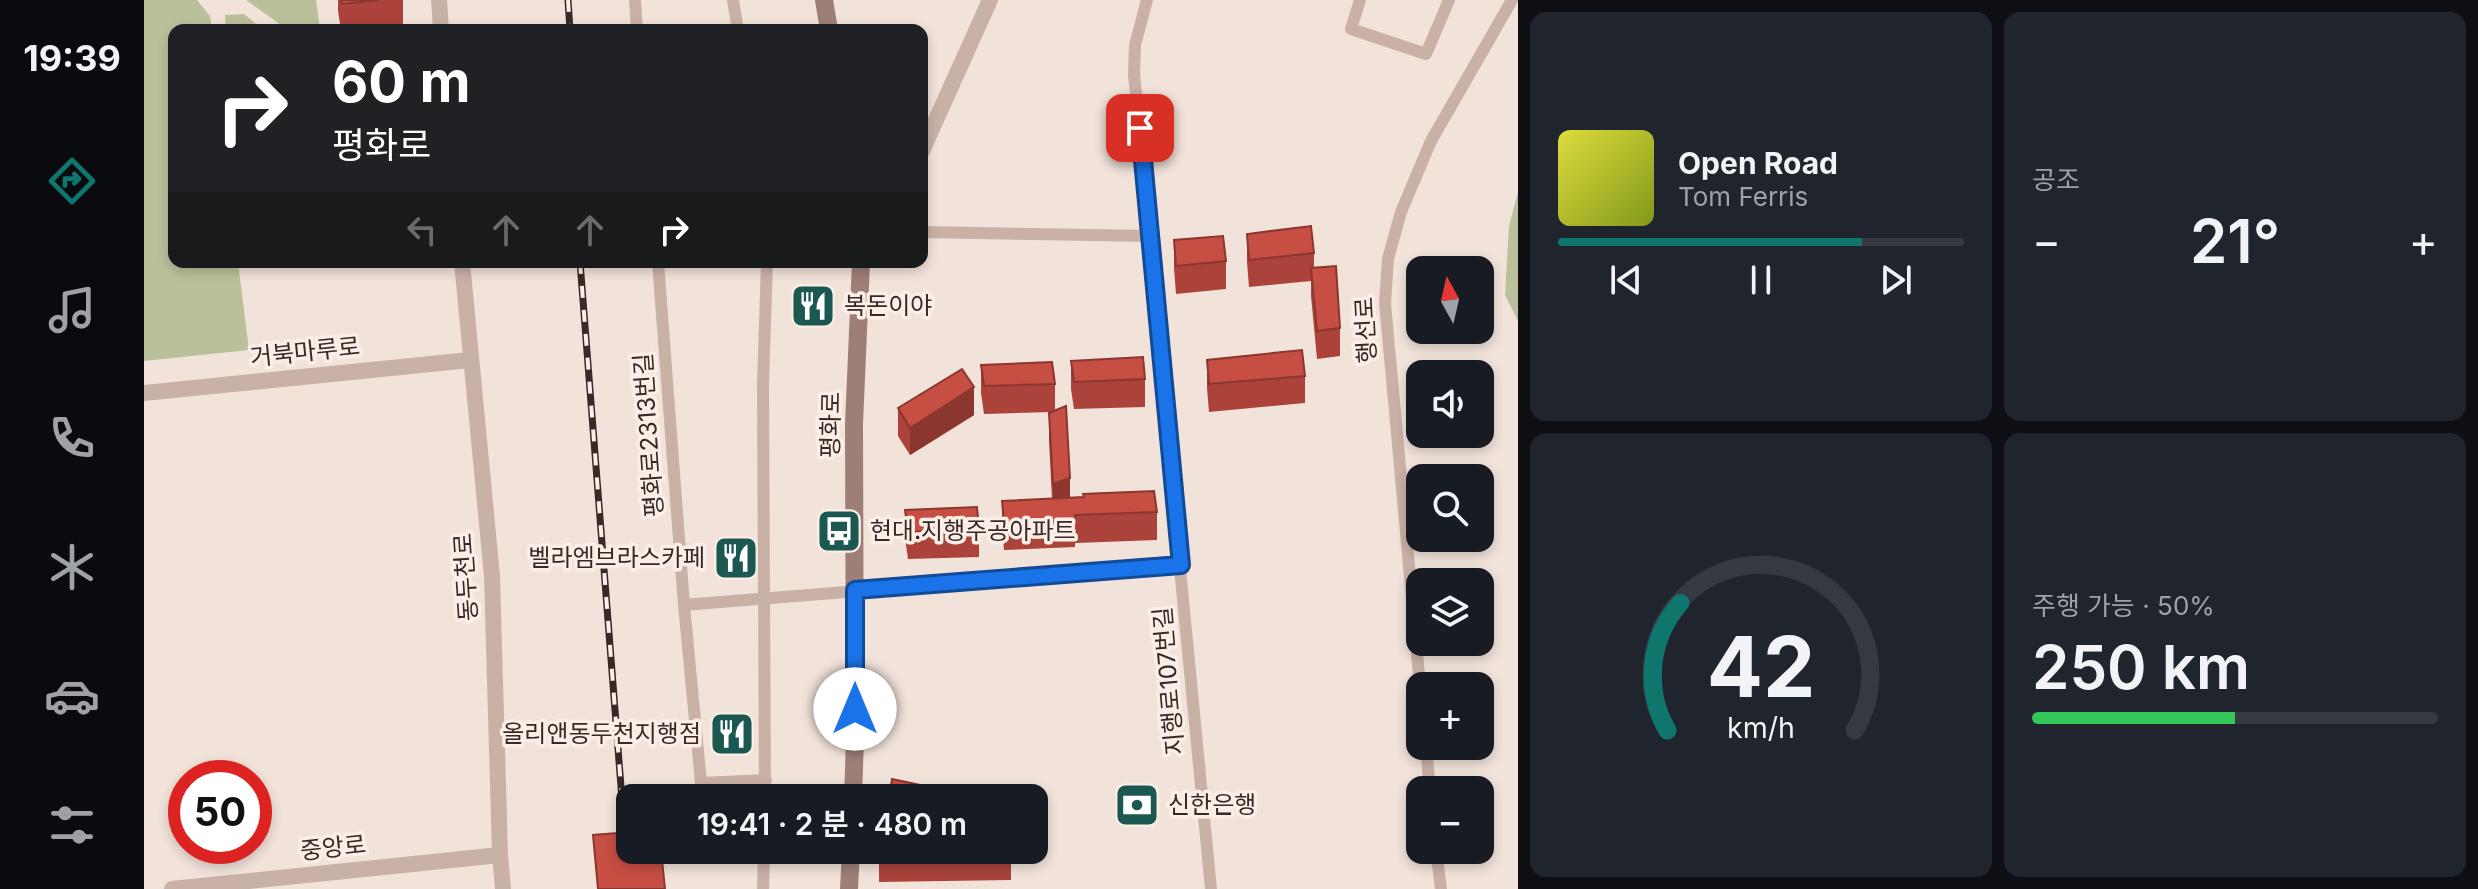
<!DOCTYPE html>
<html lang="ko">
<meta charset="utf-8">
<style>
:root{--surface:#171b24;--page:#20242c;--text:#f1f3f6;--muted:#9ea1a6;--line:#363941;--accent:#0f766e}
body{margin:0;font-family:Inter,"Noto Sans KR",sans-serif;background:var(--page);color:var(--text);height:100vh;display:flex;flex-direction:column;font-size:30px;white-space:nowrap}
*{box-sizing:border-box;margin:0}
p{font-size:26px;color:var(--muted)}
.icon{flex:none;width:44px;height:44px;fill:none;stroke:currentColor;stroke-width:2;stroke-linecap:round;stroke-linejoin:round}
.map{position:relative;flex:1;overflow:hidden}
.side{display:flex;flex-direction:column;gap:12px;padding:12px;background:#0d0f14;width:960px}
.side>*{flex:none}
.hud{position:absolute;left:24px;top:24px;width:760px;height:244px;border-radius:16px;box-shadow:0 4px 12px #0003;background:#202124;color:#fff;overflow:hidden}
.needle{width:52px;rotate:352deg}
.buttons{position:absolute;left:1262px;top:256px;display:grid;gap:16px}
.buttons a{display:grid;place-items:center;width:88px;height:88px;border-radius:16px;background:var(--surface);box-shadow:0 4px 12px #0003;font-size:40px}
.speed{position:absolute;left:24px;top:760px;display:flex;gap:16px;font-size:40px;font-weight:700;text-align:center}
.speed>*{display:grid;place-content:center;width:104px;height:104px;border-radius:50%;background:var(--surface);box-shadow:0 4px 12px #0003;line-height:1}
.speed .limit{border:12px solid #d22;background:#fff;color:#111}
.pin{position:absolute;display:grid;place-items:center;width:68px;height:68px;color:#fff;margin:-34px;border-radius:16px;box-shadow:0 4px 12px #0006}
.me{position:absolute;width:88px;margin:-44px;rotate:0deg;stroke-linejoin:round;filter:drop-shadow(0 0 6px #0008)}
.turn{display:flex;align-items:center;gap:28px;height:168px;padding:0 32px;font-size:36px}
.turn .icon{width:104px;height:104px;stroke-width:2.5}
.turn b{display:block;font-size:56px;line-height:68px}
.lanes{display:flex;align-items:center;height:76px;padding:0 32px;background:#0003;justify-content:center;gap:40px;direction:ltr}
.lanes .off{opacity:.35}
.big{font-size:60px;font-weight:600;line-height:1.1}
.side .widget{flex:1;display:flex;flex-direction:column;justify-content:center;gap:12px;min-width:0;padding:0 28px;border-radius:16px;background:var(--page)}
.side .dial{align-items:center;gap:0}
.dial svg{height:208px;overflow:visible;fill:none;stroke:var(--line);stroke-width:7;stroke-linecap:round;text-anchor:middle}
.dial text{fill:var(--text);stroke:none}
.song{display:flex;align-items:center;gap:24px}
.cover{width:96px;height:96px;border-radius:12px;background:linear-gradient(135deg,hsl(60 70% 55%),hsl(70 70% 35%))}
.played{height:8px;border-radius:4px;background:linear-gradient(90deg,var(--accent) 75%,var(--line) 75%)}
.keys{display:flex;justify-content:space-around;direction:ltr}
.heat{display:flex;justify-content:space-between;align-items:center;font-size:44px;direction:ltr}
.charge{height:12px;border-radius:6px;background:linear-gradient(90deg,#34c759 50%,var(--line) 0)}
.side .tiles{flex:1;display:grid;gap:12px;grid-template-columns:repeat(2,1fr)}
.trip{position:absolute;left:472px;top:784px;width:432px;height:80px;border-radius:16px;background:var(--surface);box-shadow:0 4px 12px #0003;font-weight:600;line-height:80px;text-align:center}
main{display:flex;flex:1;min-height:0}
.tab-bar{display:flex;flex-direction:column;width:144px;justify-content:space-around;align-items:center;background:#090b0e;color:var(--muted)}
.tab-bar .icon{width:56px;height:56px}
.tab-bar .selected{color:var(--accent)}
.tab-bar b{font-size:36px;color:var(--text)}
.map>svg:first-child{display:block}
.green{fill:#bac19a}
.lines{fill:none;stroke-linecap:round;stroke-linejoin:round}
.minor{stroke:#cab1a6;stroke-width:12}
.tertiary{stroke:#cab1a6;stroke-width:16}
.secondary{stroke:#9e7f78;stroke-width:18}
.rail-casing{stroke:#362927;stroke-width:7}
.rail{stroke:#faeee7;stroke-width:4;stroke-dasharray:12;stroke-linecap:butt}
.wall{fill:#ab433a}
.shaded-wall{fill:#8b372f}
.building{fill:#c74e43;stroke:#8b372f;stroke-width:2}
.route-casing{stroke:#114b97;stroke-width:20}
.route{stroke:#1a73e8;stroke-width:14}
.labels{text-anchor:middle;stroke-width:7;stroke-linejoin:round;paint-order:stroke}
.poi-label{font-size:24px;fill:#362927;stroke:#faeee7;text-anchor:start}
.street-label{font-size:24px;fill:#362927;stroke:#faeee7}
</style>
<main>
<nav class="tab-bar">
<b>19:39</b>
<svg class="icon selected" aria-label="directions" viewBox="0 0 24 24"><path d="M12 3l9 9-9 9-9-9zM9 14v-3h6M13 9l2 2-2 2"/></svg>
<svg class="icon" aria-label="music" viewBox="0 0 24 24"><path d="M9 18V5l10-2v13"/><circle cx="6" cy="18" r="3"/><circle cx="16" cy="16" r="3"/></svg>
<svg class="icon" aria-label="phone" viewBox="0 0 24 24"><path d="M5 4h4l2 5-3 2q2 4 5 5l2-3 5 2v4C11 20 4 13 5 4z"/></svg>
<svg class="icon" aria-label="climate" viewBox="0 0 24 24"><path d="M12 3v18M4 7l16 10M4 17L20 7"/></svg>
<svg class="icon" aria-label="car" viewBox="0 0 24 24"><path d="M5 17H2v-5l4-1 3-4h7l3 4 3 1v5h-3M9 17h6M6 11h13"/><circle cx="7" cy="17" r="2"/><circle cx="17" cy="17" r="2"/></svg>
<svg class="icon" aria-label="filters" viewBox="0 0 24 24"><path d="M4 7h16M4 17h16"/><circle cx="9" cy="7" r="2"/><circle cx="15" cy="17" r="2"/></svg>
</nav>
<div class="map">
<svg width="1374" height="889" viewBox="0 0 1374 889">
<rect width="100%" height="100%" fill="#f2e3da"/>
<g class="green">
<path d="M0,0h53l13,16 2,14h-38v232h64l11,88 -105,11z"/>
<path d="M102,0h70l4,30h-32z"/>
<path d="M100,14l19,16h-37l-1,-15z"/>
<path d="M1374,192v129l-13,-26 4,-69z"/>
</g>
<g class="lines">
<g class="minor">
<path d="M491,0l2,30"/>
<path d="M589,0l5,30"/>
<path d="M1003,0l-12,45 -1,30 17,161 16,198 44,455"/>
<path d="M1216,0l-9,29 75,25 23,-54"/>
<path d="M778,232l229,4"/>
<path d="M514,262l26,343 17,178 65,-3"/>
<path d="M540,605l497,-40"/>
<path d="M1276,686l-35,-383 3,-44 13,-47 30,-71 81,-141"/>
<path d="M1282,746l4,44"/>
<path d="M621,798l-2,-414 4,-122"/>
<path d="M1292,850l5,39"/>
<path d="M619,889l1,-39"/>
</g>
<g class="tertiary">
<path d="M295,0l2,30"/>
<path d="M778,151l68,-151"/>
<path d="M318,262l30,314 8,279 3,34"/>
<path d="M0,393l326,-33"/>
<path d="M28,889l328,-34"/>
</g>
<g class="secondary">
<path d="M680,0l5,30"/>
<path d="M709,798l2,-59 -1,-315 7,-162"/>
<path d="M705,889l2,-39"/>
</g>
<g class="rail-casing">
<g id="rail">
<path d="M424,0l2,30"/>
<path d="M436,262l49,627"/>
</g>
</g>
<use href="#rail" class="rail"/>
</g>
<g class="wall">
<path d="M194,0h65v25l-43,5h-19l-3,-19z"/>
<path d="M1103,234l67,19v15l26,60v28l-23,3 -6,-63v-15l-62,6 -2,-25z"/>
<path d="M1030,240l52,21v28l-50,5 -2,-26z"/>
<path d="M1063,360l98,16v27l-96,9 -2,-24z"/>
<path d="M927,361l74,18v28l-71,2 -3,-20z"/>
<path d="M837,365l74,19v27l15,87 87,14v28l-82,3v4l-71,3 -2,-21v-28l50,-2 -3,-58v-28l3,-1 -68,2 -3,-21z"/>
<path d="M754,408l76,7 -64,40 -12,-19z"/>
<path d="M761,510l74,19v28l-71,2 -3,-21z"/>
<path d="M867,850v30l-132,2v-19z"/>
</g>
<g class="shaded-wall">
<path d="M830,387v28l-64,40v-27z"/>
<path d="M926,478v27l-17,7v-28z"/>
</g>
<g class="building">
<path d="M197,0h38l-37,4z"/>
<path d="M1167,226l3,27 -65,7 -2,-26z"/>
<path d="M1079,236l3,25 -50,5 -2,-26z"/>
<path d="M1192,266l4,62 -23,3 -6,-63z"/>
<path d="M1158,350l3,26 -96,8 -2,-24z"/>
<path d="M999,357l2,22 -71,3 -3,-21z"/>
<path d="M908,362l3,22 -71,2 -3,-21z"/>
<path d="M818,369l12,18 -64,41 -12,-20z"/>
<path d="M922,406l4,72 -17,6 -4,-71z"/>
<path d="M1010,491l3,21 -82,3v5l-71,2 -2,-21 82,-4 -1,-3z"/>
<path d="M833,507l2,22 -71,3 -3,-22z"/>
<path d="M748,779l89,19h-92z"/>
<path d="M486,832v18h31l4,39h-67l-5,-54z"/>
<path d="M737,850h130v11l-132,2z"/>
</g>
<g class="lines">
<g class="route-casing">
<path id="route" d="M711,709v-119l326,-25 -41,-437"/>
</g>
<use href="#route" class="route"/>
</g>
<defs>
<g id="restaurant-square" transform="scale(2.3)"><rect x="-9" y="-9" width="18" height="18" rx="4" fill="#1c5852" stroke="#faeee7"/><path d="M-5-6h1v4h1v-4h1v4h1v-4h1v5L-1.5 .5V6h-2V.5L-5-1ZM5-6V6H3V1.5H1.5Q1.5-4 5-6Z" fill="#fff"/></g>
<g id="bus-square" transform="scale(2.3)"><rect x="-9" y="-9" width="18" height="18" rx="4" fill="#1c5852" stroke="#faeee7"/><path d="M-5-6H5V4H4V6H2V4H-2V6H-4V4H-5ZM-3.5-4V0h7V-4ZM-3.5 1.2v1.5H-2V1.2ZM2 1.2v1.5H3.5V1.2Z" fill="#fff"/></g>
<g id="bank-square" transform="scale(2.3)"><rect x="-9" y="-9" width="18" height="18" rx="4" fill="#1c5852" stroke="#faeee7"/><path d="M-6-4H6V4H-6ZM0-2.3a2.3 2.3 0 1 0 0 4.6a2.3 2.3 0 1 0 0-4.6Z" fill="#fff"/></g>
</defs>
<g fill-rule="evenodd">
<use href="#restaurant-square" x="669" y="306"/>
<use href="#bus-square" x="695" y="531"/>
<use href="#restaurant-square" x="592" y="558"/>
<use href="#restaurant-square" x="588" y="734"/>
<use href="#bank-square" x="993" y="805"/>
</g>
<g class="labels">
<g class="poi-label">
<text x="700" y="314">복돈이야</text>
<text x="726" y="539">현대.지행주공아파트</text>
<text x="561" y="566" text-anchor="end">벨라엠브라스카페</text>
<text x="557" y="742" text-anchor="end">올리앤동두천지행점</text>
<text x="1024" y="813">신한은행</text>
</g>
<g class="street-label">
<text transform="translate(1222 330) rotate(-93)" y="8">행선로</text>
<text transform="translate(161 352) rotate(-6)" y="8">거북마루로</text>
<text transform="translate(687 425) rotate(-89)" y="8">평화로</text>
<text transform="translate(505 435) rotate(-94)" y="8">평화로2313번길</text>
<text transform="translate(322 577) rotate(-94)" y="8">동두천로</text>
<text transform="translate(1025 681) rotate(-95)" y="8">지행로107번길</text>
<text transform="translate(189 848) rotate(-6)" y="8">중앙로</text>
</g>
</g>
</svg>
<div class="buttons">
<a><svg class="needle" viewBox="-14 -14 28 28"><path d="M0-13l5 13h-10z" fill="#e53935"/><path d="M0 13l5-13h-10z" fill="#9ea1a6"/></svg></a>
<a><svg class="icon" aria-label="sound" viewBox="0 0 24 24"><path d="M4 9h4l5-4v14l-5-4H4zM17 9q2 3 0 6"/></svg></a>
<a><svg class="icon" aria-label="search" viewBox="0 0 24 24"><circle cx="10" cy="10" r="6"/><path d="M15 15l6 6"/></svg></a>
<a><svg class="icon" aria-label="layers" viewBox="0 0 24 24"><path d="M12 4l9 5-9 5-9-5zM3 14l9 5 9-5"/></svg></a>
<a>+</a>
<a>−</a>
</div>
<div class="speed"><div class="limit">50</div></div>
<div class="pin" style="left:996px;top:128px;background:#d93025"><svg class="icon" aria-label="arrive" viewBox="0 0 24 24"><path d="M6 21V4h12l-3 4 3 4H6"/></svg></div>
<svg class="me" style="left:711px;top:709px" viewBox="-20 -20 40 40"><circle r="19" fill="#fff"/><path d="M0-13L10 11 0 6-10 11z" fill="#1a73e8"/></svg>
<div class="trip">19:41 · 2 분 · 480 m</div>
<div class="hud">
<div class="turn"><svg class="icon" aria-label="right" viewBox="0 0 24 24"><path d="M7 20v-9h11M14 6l5 5-5 5"/></svg><div><b>60 m</b>평화로</div></div>
<div class="lanes"><svg class="icon off" aria-label="left" viewBox="0 0 24 24"><path d="M17 20v-9H6M10 6l-5 5 5 5"/></svg><svg class="icon off" aria-label="ahead" viewBox="0 0 24 24"><path d="M12 20V5M6 11l6-6 6 6"/></svg><svg class="icon off" aria-label="ahead" viewBox="0 0 24 24"><path d="M12 20V5M6 11l6-6 6 6"/></svg><svg class="icon" aria-label="right" viewBox="0 0 24 24"><path d="M7 20v-9h11M14 6l5 5-5 5"/></svg></div>
</div>
</div>
<section class="side">
<div class="tiles">
<div class="widget">
<div class="song"><i class="cover"></i><div><b>Open Road</b><p>Tom Ferris</p></div></div>
<div class="played"></div>
<div class="keys"><svg class="icon" aria-label="previous" viewBox="0 0 24 24"><path d="M18 5L8 12l10 7zM5 5v14"/></svg><svg class="icon" aria-label="pause" viewBox="0 0 24 24"><path d="M8 5v14M16 5v14"/></svg><svg class="icon" aria-label="next" viewBox="0 0 24 24"><path d="M6 5l10 7-10 7zM19 5v14"/></svg></div>
</div>
<div class="widget"><p>공조</p>
<div class="heat"><a>−</a><b class="big">21°</b><a>+</a></div>
</div>
<div class="widget dial"><svg viewBox="0 0 100 80">
<path d="M14 69A42 42 0 1 1 86 69"/>
<path d="M14 69A42 42 0 0 1 19 20" stroke="#0f766e"/>
<text x="50" y="56" font-size="32" font-weight="700">42</text>
<text x="50" y="72" font-size="11">km/h</text>
</svg></div>
<div class="widget"><p>주행 가능 · 50%</p><b class="big">250 km</b><div class="charge"></div></div>
</div>
</section>
</main>
